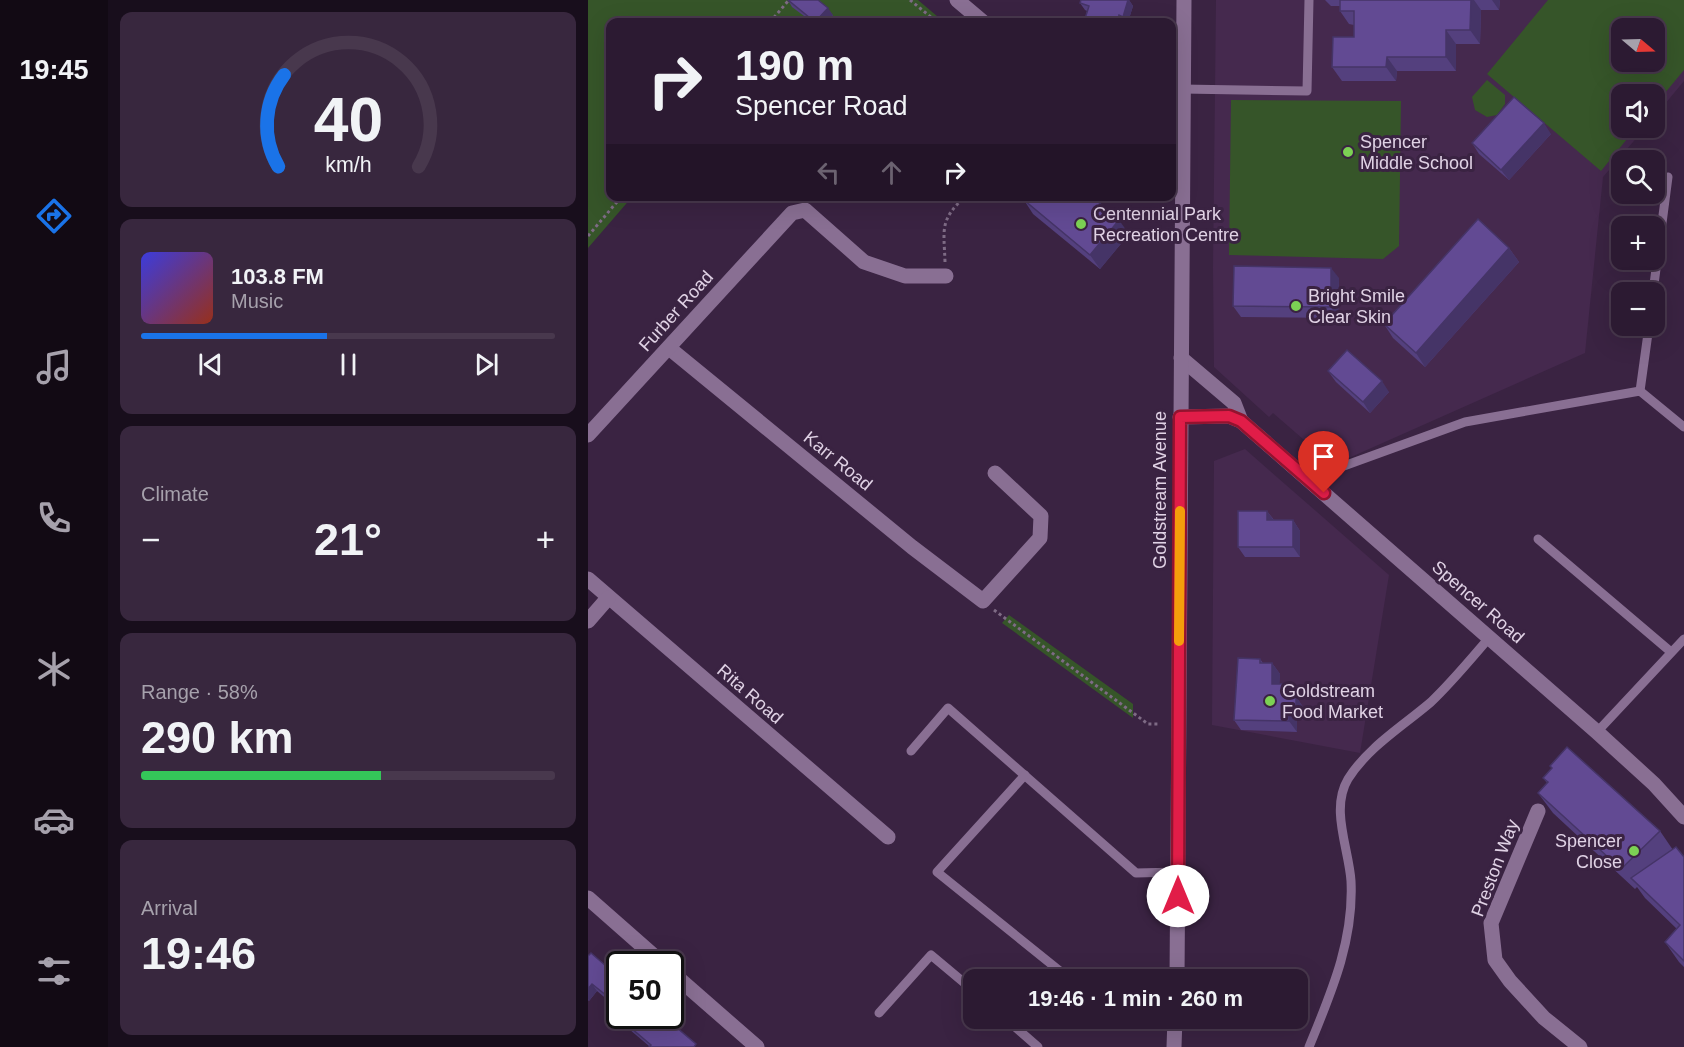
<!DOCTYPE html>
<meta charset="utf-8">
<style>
:root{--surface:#2c1a32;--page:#38273e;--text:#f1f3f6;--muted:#a6a1ac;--line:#48384d;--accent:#1a73e8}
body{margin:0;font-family:Helvetica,sans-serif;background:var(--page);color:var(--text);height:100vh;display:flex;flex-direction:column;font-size:22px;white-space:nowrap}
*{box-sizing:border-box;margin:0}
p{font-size:20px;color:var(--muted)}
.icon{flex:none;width:33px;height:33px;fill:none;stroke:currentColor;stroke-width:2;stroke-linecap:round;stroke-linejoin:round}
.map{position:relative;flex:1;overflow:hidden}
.details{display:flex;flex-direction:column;gap:12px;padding:12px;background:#180e1c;width:480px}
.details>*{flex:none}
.top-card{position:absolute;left:18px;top:18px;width:570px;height:183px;border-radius:12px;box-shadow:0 6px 24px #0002,0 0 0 2px var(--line);background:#2c1a32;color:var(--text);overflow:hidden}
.needle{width:39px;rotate:109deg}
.controls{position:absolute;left:1023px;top:18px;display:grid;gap:12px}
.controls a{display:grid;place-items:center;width:54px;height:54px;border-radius:12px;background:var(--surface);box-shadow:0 6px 24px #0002,0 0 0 2px var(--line);font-size:30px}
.speed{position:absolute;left:18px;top:951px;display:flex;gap:12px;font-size:30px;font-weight:700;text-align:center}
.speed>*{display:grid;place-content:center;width:78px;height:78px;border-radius:50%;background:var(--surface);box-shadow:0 6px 24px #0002,0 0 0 2px var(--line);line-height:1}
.speed .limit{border:3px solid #111;border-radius:9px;background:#fff;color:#111}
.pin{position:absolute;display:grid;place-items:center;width:51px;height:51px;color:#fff;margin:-62px -26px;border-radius:50% 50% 50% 0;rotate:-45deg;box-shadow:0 0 6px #0007}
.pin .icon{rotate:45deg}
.me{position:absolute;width:66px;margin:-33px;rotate:0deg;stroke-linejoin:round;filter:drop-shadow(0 0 4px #0008)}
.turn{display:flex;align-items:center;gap:21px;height:126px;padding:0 30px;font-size:27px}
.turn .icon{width:78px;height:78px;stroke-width:2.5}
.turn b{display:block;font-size:42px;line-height:51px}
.lanes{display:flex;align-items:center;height:57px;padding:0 30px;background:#0003;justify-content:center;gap:30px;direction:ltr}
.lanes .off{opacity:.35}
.big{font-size:45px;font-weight:800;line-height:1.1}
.details .tile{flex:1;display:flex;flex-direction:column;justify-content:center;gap:9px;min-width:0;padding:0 21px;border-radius:12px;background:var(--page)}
.details .dial{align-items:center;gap:0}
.dial svg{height:156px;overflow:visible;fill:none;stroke:var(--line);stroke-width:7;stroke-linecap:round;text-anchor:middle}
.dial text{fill:var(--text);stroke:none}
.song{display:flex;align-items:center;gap:18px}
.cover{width:72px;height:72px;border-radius:9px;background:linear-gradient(135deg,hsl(240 70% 55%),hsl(10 70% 35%))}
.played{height:6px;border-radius:3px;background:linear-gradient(90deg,var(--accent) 45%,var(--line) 45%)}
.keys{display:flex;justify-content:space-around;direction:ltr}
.heat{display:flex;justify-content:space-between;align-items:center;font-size:33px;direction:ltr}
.charge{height:9px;border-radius:4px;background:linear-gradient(90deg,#34c759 58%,var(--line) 0)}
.trip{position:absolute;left:375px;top:969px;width:345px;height:60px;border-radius:12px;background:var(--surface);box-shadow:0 6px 24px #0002,0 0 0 2px var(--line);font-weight:800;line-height:60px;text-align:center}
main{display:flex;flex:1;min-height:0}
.tabs{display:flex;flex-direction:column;width:108px;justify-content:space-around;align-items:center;background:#120a14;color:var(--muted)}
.tabs .icon{width:42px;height:42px}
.tabs .selected{color:var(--accent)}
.tabs b{font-size:27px;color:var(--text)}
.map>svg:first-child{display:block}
.built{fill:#45294e;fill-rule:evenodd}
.green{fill:#365529;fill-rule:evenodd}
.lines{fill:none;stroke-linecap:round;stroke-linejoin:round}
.path{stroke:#7e6b85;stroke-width:3;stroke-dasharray:3 3;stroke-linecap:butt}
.service{stroke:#896f93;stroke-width:9}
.minor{stroke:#896f93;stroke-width:15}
.secondary{stroke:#896f93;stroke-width:15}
.wall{fill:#54407e}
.shaded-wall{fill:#453467}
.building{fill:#624a93;stroke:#453467;stroke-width:1.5}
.route-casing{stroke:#92132f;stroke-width:15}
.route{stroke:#e11d48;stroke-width:10}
.slow{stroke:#f59e0b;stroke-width:10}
.poi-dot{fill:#7cd154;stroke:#3a2342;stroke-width:2}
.labels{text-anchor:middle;stroke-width:6;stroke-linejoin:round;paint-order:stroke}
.poi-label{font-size:18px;fill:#e0d2e5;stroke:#3a2342;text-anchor:start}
.street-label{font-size:18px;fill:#e0d2e5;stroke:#3a2342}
</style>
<main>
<nav class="tabs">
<b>19:45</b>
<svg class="icon selected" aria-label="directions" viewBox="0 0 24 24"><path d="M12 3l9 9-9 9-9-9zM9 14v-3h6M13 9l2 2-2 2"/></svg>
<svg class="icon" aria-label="music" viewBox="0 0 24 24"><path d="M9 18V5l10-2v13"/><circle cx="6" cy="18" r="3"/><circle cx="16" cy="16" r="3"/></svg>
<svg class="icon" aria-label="phone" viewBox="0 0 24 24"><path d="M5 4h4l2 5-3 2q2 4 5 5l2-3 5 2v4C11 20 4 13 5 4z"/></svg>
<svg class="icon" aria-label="climate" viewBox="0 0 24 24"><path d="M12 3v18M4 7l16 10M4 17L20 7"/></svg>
<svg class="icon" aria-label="car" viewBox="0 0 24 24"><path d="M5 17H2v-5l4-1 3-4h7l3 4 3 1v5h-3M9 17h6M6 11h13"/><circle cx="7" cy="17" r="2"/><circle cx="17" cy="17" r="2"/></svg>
<svg class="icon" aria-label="filters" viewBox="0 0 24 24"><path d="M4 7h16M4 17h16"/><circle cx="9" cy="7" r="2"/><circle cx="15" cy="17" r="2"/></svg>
</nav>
<section class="details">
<div class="tile dial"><svg viewBox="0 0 100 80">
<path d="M14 69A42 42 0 1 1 86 69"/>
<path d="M14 69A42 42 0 0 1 17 22" stroke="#1a73e8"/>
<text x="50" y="56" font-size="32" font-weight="700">40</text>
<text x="50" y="72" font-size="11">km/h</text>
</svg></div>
<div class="tile">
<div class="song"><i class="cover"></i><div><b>103.8 FM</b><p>Music</p></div></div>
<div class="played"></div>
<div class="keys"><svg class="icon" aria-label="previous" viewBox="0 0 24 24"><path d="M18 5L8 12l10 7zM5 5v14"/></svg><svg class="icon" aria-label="pause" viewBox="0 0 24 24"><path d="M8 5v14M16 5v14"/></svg><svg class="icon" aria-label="next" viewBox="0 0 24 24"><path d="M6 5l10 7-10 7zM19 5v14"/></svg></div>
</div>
<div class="tile"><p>Climate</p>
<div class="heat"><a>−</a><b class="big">21°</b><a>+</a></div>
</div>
<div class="tile"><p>Range · 58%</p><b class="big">290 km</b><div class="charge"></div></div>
<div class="tile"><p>Arrival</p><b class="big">19:46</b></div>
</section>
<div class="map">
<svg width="1096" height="1047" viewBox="0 0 1096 1047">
<rect width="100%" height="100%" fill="#3a2342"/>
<g class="built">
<path d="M628,0h468v81l-29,35 -1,-22h-32v34h23l-42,49 -18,176 -252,112 -60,-52 -4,4 -55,-50 -1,-99zM1034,28h32v34h-32z"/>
<path d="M657,449l144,126 -29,178 -148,-28 2,-264z"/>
</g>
<g class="green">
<path d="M0,0h330l26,22h-334v174l22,1 -44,51z"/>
<path d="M960,0h136v70l-29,35 -1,-11h-32v34h14l-35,43 -114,-97zM1034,28h32v34h-32z"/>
<path d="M899,80l18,15v9l-8,11 -10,2 -12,-7 -3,-13z"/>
<path d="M643,100l170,1 -2,145 -16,13 -154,-4z"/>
<path d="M421,615l124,89v14l-131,-95z"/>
</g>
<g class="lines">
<g class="path">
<path d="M322,0l27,22"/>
<path d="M182,22l19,-22"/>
<path d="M0,236l34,-40"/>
<path d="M357,262c-1,-33 -6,-42 21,-66"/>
<path d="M406,610l154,114h10"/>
</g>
<g class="service">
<path d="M594,89l125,2 2,-91"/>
<path d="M1065,292l15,-115"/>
<path d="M1052,391l9,-65"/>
<path d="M720,479l157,-57 175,-31 44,36"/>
<path d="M950,539l133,113"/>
<path d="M1009,732l87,-93"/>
<path d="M323,751l37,-43 188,165 42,-1"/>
<path d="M437,775l-88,97 134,108"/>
<path d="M291,1013l52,-58 43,36"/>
<path d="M417,1018l33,29"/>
<path d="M721,1047c22,-54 45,-106 42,-166 -2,-32 -21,-72 -3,-102 20,-32 55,-53 83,-77 21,-20 39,-42 58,-64"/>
</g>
<g class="minor">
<path d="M369,0l26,22"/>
<path d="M81,348l243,199 71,54 57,-63 1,-22 -46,-43"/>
<path d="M593,358l53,45 7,18"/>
<path d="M592,417l49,-1 12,5 356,311 57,52 30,33"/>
<path d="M0,435l204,-222 13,-3 59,52 41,14h41"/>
<path d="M0,579l300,258"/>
<path d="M0,621l20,-23"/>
<path d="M950,811l-47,112 4,37 15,21 34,37 36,29"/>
<path d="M0,898l75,66"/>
<path d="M82,971l87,76"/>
</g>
<g class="secondary">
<path d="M589,980l7,-980"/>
<path d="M586,1047l1,-29"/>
</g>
</g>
<g class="wall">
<path d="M200,0l45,15 -6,7h-15l-20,-15z"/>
<path d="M493,0h48l4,6 -5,16h-44l3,-11 -2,-1 -5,-7z"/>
<path d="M737,0h175l-1,10h-18l-1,34h-24v27h-59l-1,10h-54l-10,-14 22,-30v-12l-5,-1 -9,-13v-5h-9z"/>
<path d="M963,134l-42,46 -30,-26 -7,-11z"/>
<path d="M436,200l105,34 -29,35 -67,-55z"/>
<path d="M921,248l10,14 -94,105 -32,-29 -9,-14z"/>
<path d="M751,278l-1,40 -97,-1 -8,-11z"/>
<path d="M740,371l61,21 -19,21 -34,-31z"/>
<path d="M679,511l7,9h19l7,11v26h-55l-7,-10z"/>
<path d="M672,659l3,4h9l8,11 -1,10h11l7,11v3l6,9v13h-6v12l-56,-2 -7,-10z"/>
<path d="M962,766l110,65 13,19 11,7v110l-5,-5 -14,-20 12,-13 -32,-31 -8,-11 -2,2 -82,-76 -15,-20 9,-10 -4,-5 9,-9z"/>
<path d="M0,956l108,88 -47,2 -33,-28 -5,-7 4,-5 -18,-15 -8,10 -1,-1z"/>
</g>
<g class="shaded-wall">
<path d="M536,0h5l4,6 -5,16h-1l-4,-5z"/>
<path d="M883,0h3l7,10 -1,34 -10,-14z"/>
<path d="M904,0h8l-1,10z"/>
<path d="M240,8l5,7 -6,7h-11z"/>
<path d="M531,15l5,7h-7z"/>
<path d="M858,30l10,14v27l-10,-14z"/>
<path d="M799,57l10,14 -1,10 -10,-14z"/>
<path d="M956,123l7,11 -42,46 -8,-10z"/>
<path d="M531,220l10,14 -29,35 -10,-14z"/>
<path d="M921,248l10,14 -94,105 -9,-14z"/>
<path d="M743,268l8,10 -1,40 -7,-11z"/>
<path d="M794,381l7,11 -19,21 -7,-11z"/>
<path d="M679,511l8,11 -8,-2z"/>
<path d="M705,520l7,11v26l-7,-10z"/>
<path d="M684,663l8,11 -1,20 -7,-10z"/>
<path d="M702,684l7,11v3l6,9v13l-7,-11 -6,-13z"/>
<path d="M701,709l8,11v12l-8,-11z"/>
<path d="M4,984l5,7 -8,10 -1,-2v-10z"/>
</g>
<g class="building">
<path d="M200,0h30l10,8 -13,14z"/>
<path d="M493,0h47l-5,17 -4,-2 -2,7h-33l5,-16 -9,-3z"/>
<path d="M752,0h131l-1,30h-24v27h-59l-1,10h-54l1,-30h21v-26h-14z"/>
<path d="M926,97l30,26 -43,47 -29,-27z"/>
<path d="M438,196h65l28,24 -29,35 -66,-55z"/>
<path d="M890,219l31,29 -93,105 -32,-29z"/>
<path d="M646,266l97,2v39l-98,-1z"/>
<path d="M759,350l35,31 -19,21 -35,-31z"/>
<path d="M650,511h29v9h26v27h-55z"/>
<path d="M650,658l22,1v4h12v21h18v12h6v13h-7v12l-55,-1z"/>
<path d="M979,747l93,84 -39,38 -83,-76 10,-11 -5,-4 9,-10 -2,-2z"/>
<path d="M1088,847l8,10v104l-19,-19 15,-17 -49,-47z"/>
<path d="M3,953l29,25v38h43l33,28 -2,3h-45l2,-2 -40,-34 6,-7 -25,-20 -4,5v-33z"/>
</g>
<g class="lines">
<g class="route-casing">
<path id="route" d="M590,896l2,-479 49,-1 12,5 83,72"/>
</g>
<use href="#route" class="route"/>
<path class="slow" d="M591,641l1,-130"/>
</g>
<g class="poi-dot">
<circle cx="760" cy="152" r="6"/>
<circle cx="493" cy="224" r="6"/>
<circle cx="708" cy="306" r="6"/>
<circle cx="682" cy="701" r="6"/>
<circle cx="1046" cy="851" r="6"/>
</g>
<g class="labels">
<g class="poi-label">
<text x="772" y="148">Spencer<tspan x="772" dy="21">Middle School</tspan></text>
<text x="505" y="220">Centennial Park<tspan x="505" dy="21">Recreation Centre</tspan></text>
<text x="720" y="302">Bright Smile<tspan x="720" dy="21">Clear Skin</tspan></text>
<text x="694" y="697">Goldstream<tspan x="694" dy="21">Food Market</tspan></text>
<text x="1034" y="847" text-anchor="end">Spencer<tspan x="1034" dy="21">Close</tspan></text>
</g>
<g class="street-label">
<text transform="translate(88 311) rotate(-48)" y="6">Furber Road</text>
<text transform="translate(250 461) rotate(39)" y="6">Karr Road</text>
<text transform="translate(572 490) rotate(-90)" y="6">Goldstream Avenue</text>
<text transform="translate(890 602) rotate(41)" y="6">Spencer Road</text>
<text transform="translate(162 694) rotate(41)" y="6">Rita Road</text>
<text transform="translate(907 868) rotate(-69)" y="6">Preston Way</text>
</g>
</g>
</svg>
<div class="controls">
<a><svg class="needle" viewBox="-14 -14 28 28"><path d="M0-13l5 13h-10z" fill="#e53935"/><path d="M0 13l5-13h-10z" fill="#a6a1ac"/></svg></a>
<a><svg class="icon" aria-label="sound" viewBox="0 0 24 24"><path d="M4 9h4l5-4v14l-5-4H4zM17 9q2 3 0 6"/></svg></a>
<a><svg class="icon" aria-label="search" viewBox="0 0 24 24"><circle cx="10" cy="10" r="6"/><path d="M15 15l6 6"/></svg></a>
<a>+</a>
<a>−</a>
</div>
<div class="speed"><div class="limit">50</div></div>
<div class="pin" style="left:736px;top:493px;background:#d93025"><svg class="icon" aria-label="arrive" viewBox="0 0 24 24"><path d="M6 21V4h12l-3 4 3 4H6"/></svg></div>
<svg class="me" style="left:590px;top:896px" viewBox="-20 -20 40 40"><circle r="19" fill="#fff"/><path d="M0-13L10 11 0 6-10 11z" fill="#e11d48"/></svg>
<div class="trip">19:46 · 1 min · 260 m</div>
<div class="top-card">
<div class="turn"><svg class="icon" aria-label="right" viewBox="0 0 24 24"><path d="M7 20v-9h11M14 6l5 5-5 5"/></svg><div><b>190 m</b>Spencer Road</div></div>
<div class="lanes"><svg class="icon off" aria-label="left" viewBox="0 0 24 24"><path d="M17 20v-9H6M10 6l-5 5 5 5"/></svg><svg class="icon off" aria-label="ahead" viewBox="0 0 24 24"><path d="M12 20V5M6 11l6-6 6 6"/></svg><svg class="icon" aria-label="right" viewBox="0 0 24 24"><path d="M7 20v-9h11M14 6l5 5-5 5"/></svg></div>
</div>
</div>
</main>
